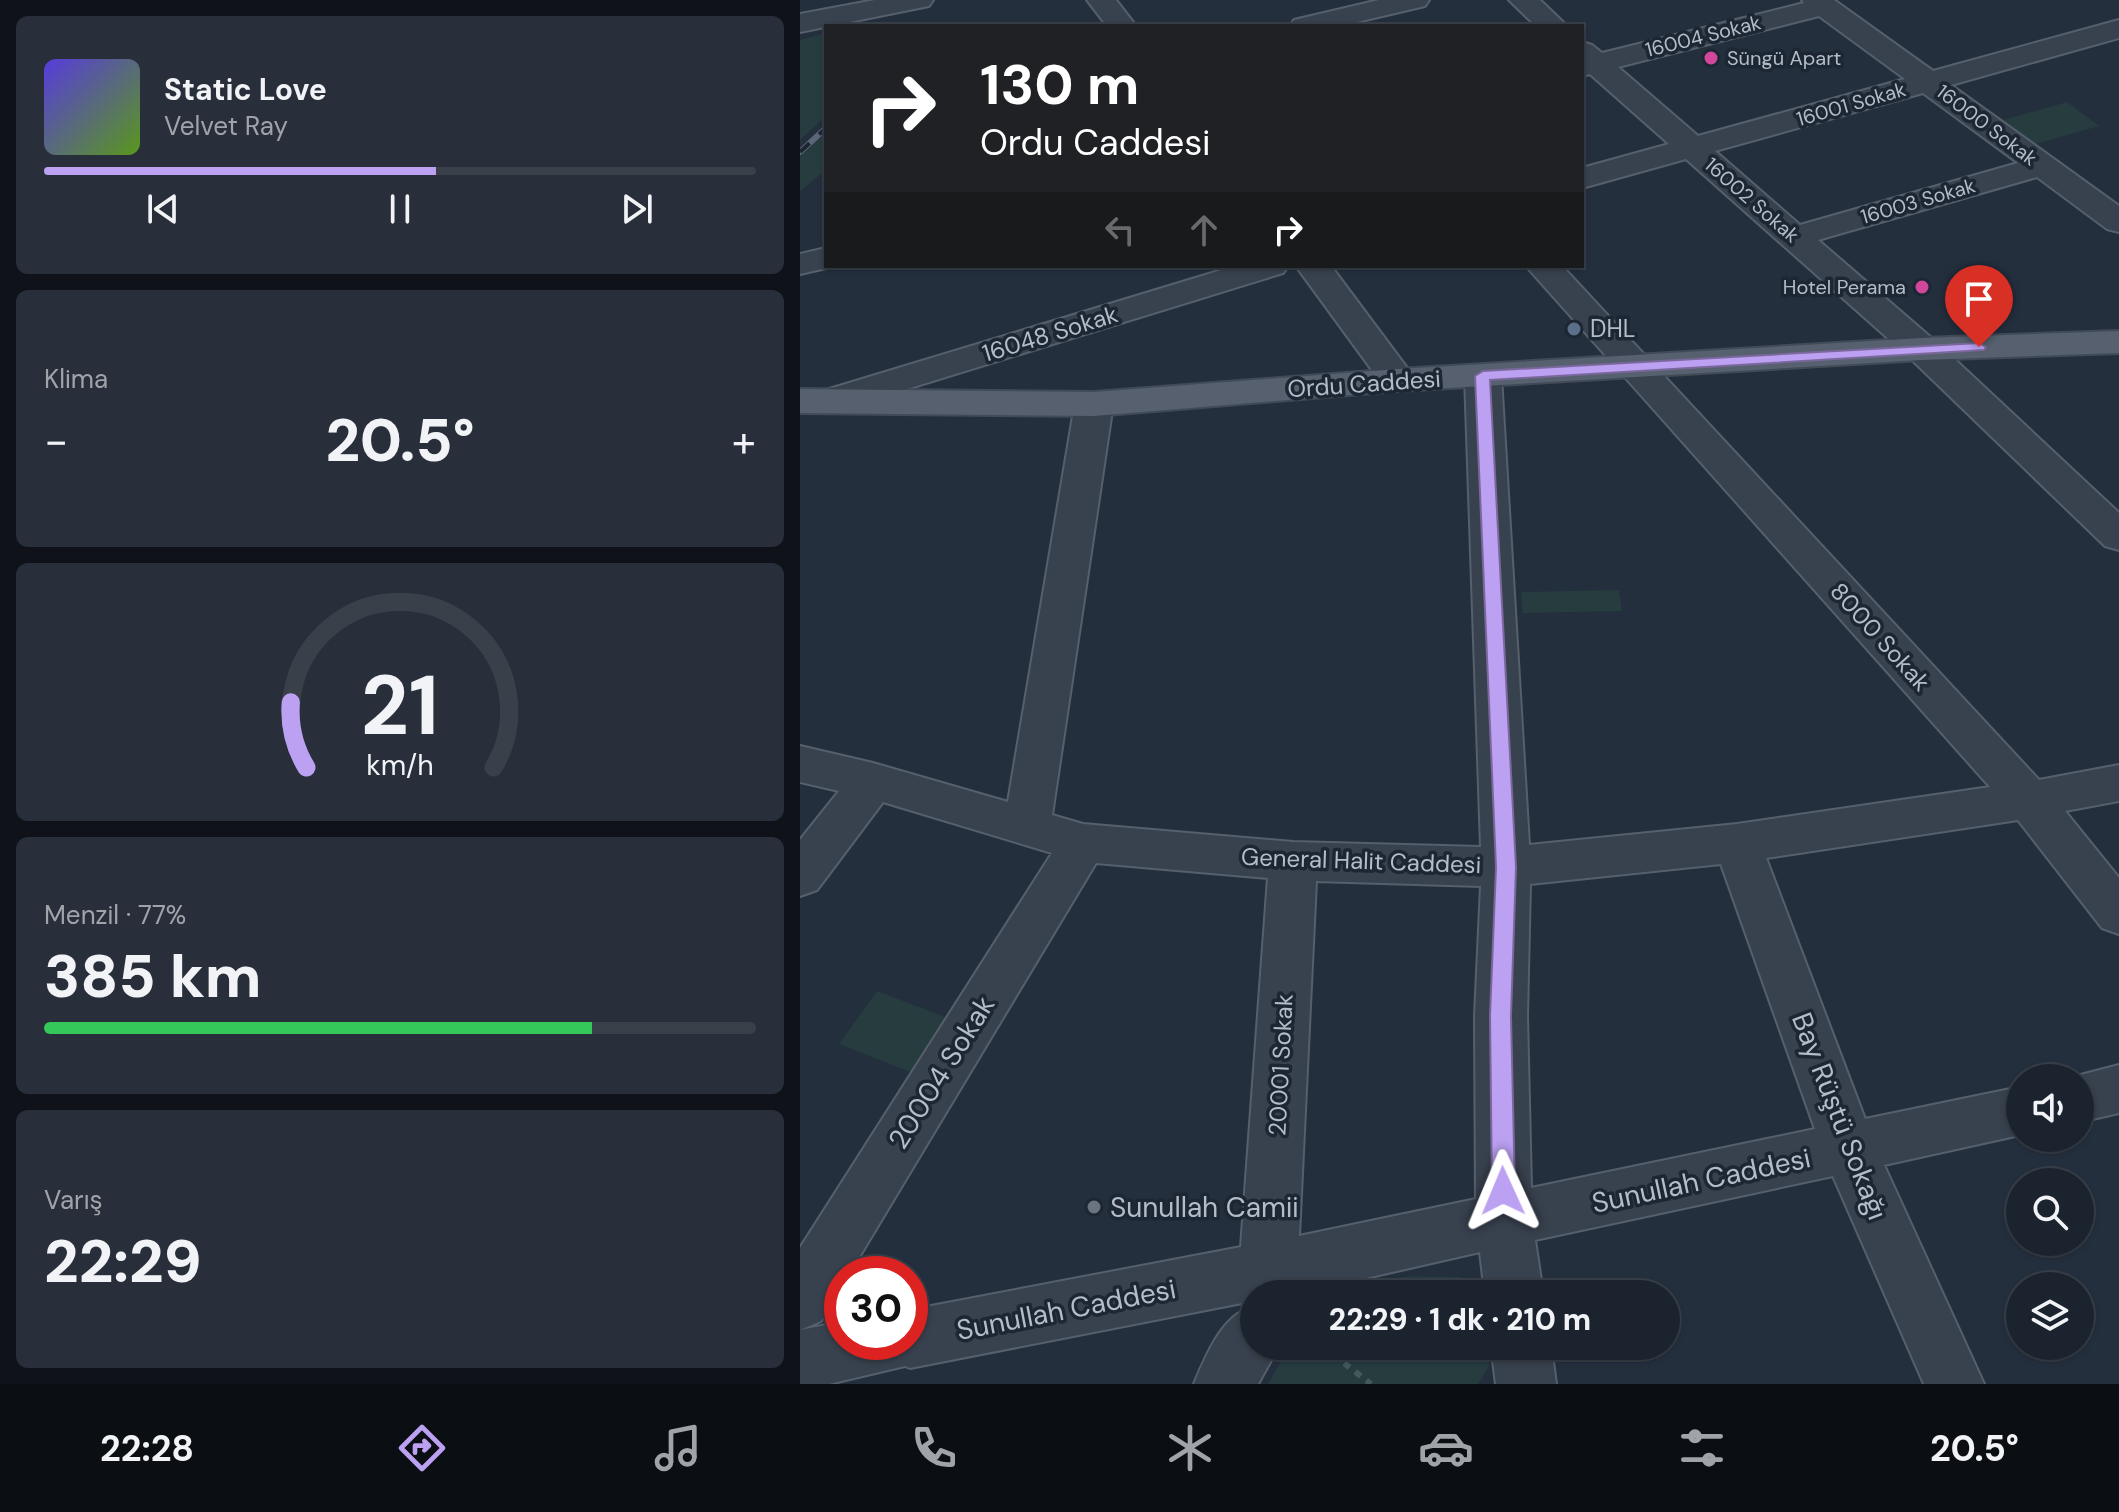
<!DOCTYPE html>
<html lang="tr">
<meta charset="utf-8">
<style>
:root{--surface:#1b232e;--page:#282f3a;--text:#f1f3f6;--muted:#a0a4aa;--line:#39404a;--accent:#bca0f2}
body{margin:0;font-family:"DM Sans",sans-serif;background:var(--page);color:var(--text);height:100vh;display:flex;flex-direction:column;font-size:30px;white-space:nowrap}
*{box-sizing:border-box;margin:0}
p{font-size:26px;color:var(--muted)}
.icon{flex:none;width:44px;height:44px;fill:none;stroke:currentColor;stroke-width:2;stroke-linecap:round;stroke-linejoin:round}
.map{position:relative;flex:1;overflow:hidden}
.panel{display:flex;flex-direction:column;gap:16px;padding:16px;background:#0f1319;width:800px}
.panel>*{flex:none}
.banner{position:absolute;left:24px;top:24px;width:760px;height:244px;border-radius:0px;box-shadow:0 2px 6px #0004,0 0 0 2px var(--line);background:#202124;color:#fff;overflow:hidden}
.controls{position:absolute;left:1206px;top:1064px;display:grid;gap:16px}
.controls a{display:grid;place-items:center;width:88px;height:88px;border-radius:50%;background:var(--surface);box-shadow:0 2px 6px #0004,0 0 0 2px var(--line);font-size:40px}
.speed{position:absolute;left:24px;top:1256px;display:flex;gap:16px;font-size:40px;font-weight:700;text-align:center}
.speed>*{display:grid;place-content:center;width:104px;height:104px;border-radius:50%;background:var(--surface);box-shadow:0 2px 6px #0004,0 0 0 2px var(--line);line-height:1}
.speed .limit{border:12px solid #d22;background:#fff;color:#111}
.pin{position:absolute;display:grid;place-items:center;width:68px;height:68px;color:#fff;margin:-82px -34px;border-radius:50% 50% 50% 0;rotate:-45deg;box-shadow:0 0 8px #0007}
.pin .icon{rotate:45deg}
.me{position:absolute;width:88px;margin:-44px;rotate:359deg;stroke-linejoin:round;filter:drop-shadow(0 0 6px #0008)}
.turn{display:flex;align-items:center;gap:28px;height:168px;padding:0 24px;font-size:36px}
.turn .icon{width:104px;height:104px;stroke-width:2.5}
.turn b{display:block;font-size:56px;line-height:68px}
.lanes{display:flex;align-items:center;height:76px;padding:0 24px;background:#0003;justify-content:center;gap:40px;direction:ltr}
.lanes .off{opacity:.35}
.big{font-size:60px;font-weight:800;line-height:1.1}
.panel .tile{flex:1;display:flex;flex-direction:column;justify-content:center;gap:12px;min-width:0;padding:0 28px;border-radius:12px;background:var(--page)}
.panel .dial{align-items:center;gap:0}
.dial svg{height:208px;overflow:visible;fill:none;stroke:var(--line);stroke-width:7;stroke-linecap:round;text-anchor:middle}
.dial text{fill:var(--text);stroke:none}
.song{display:flex;align-items:center;gap:24px}
.cover{width:96px;height:96px;border-radius:12px;background:linear-gradient(135deg,hsl(250 70% 55%),hsl(90 70% 35%))}
.played{height:8px;border-radius:4px;background:linear-gradient(90deg,var(--accent) 55%,var(--line) 55%)}
.keys{display:flex;justify-content:space-around;direction:ltr}
.heat{display:flex;justify-content:space-between;align-items:center;font-size:44px;direction:ltr}
.charge{height:12px;border-radius:6px;background:linear-gradient(90deg,#34c759 77%,var(--line) 0)}
.trip{position:absolute;left:440px;top:1280px;width:440px;height:80px;border-radius:40px;background:var(--surface);box-shadow:0 2px 6px #0004,0 0 0 2px var(--line);font-weight:800;line-height:80px;text-align:center}
.dock{display:flex;height:128px;justify-content:space-around;align-items:center;background:#0b0e12;color:var(--muted)}
.dock .icon{width:56px;height:56px}
.dock .active{color:var(--accent)}
.dock b{font-size:36px;color:var(--text)}
main{display:flex;flex:1;min-height:0}
.map>svg:first-child{display:block}
.green{fill:#263c3f}
.lines{fill:none;stroke-linecap:round;stroke-linejoin:round}
.minor-casing{stroke:#565f6c;stroke-width:4}
.major-casing{stroke:#414a57;stroke-width:4}
.path{stroke:#44595c;stroke-width:6;stroke-dasharray:7 7;stroke-linecap:butt}
.minor{fill:#38414e;fill-rule:evenodd}
.major{fill:#56606e;fill-rule:evenodd}
.rail-casing{stroke:#5a6575;stroke-width:6}
.rail{stroke:#1d2633;stroke-width:4;stroke-dasharray:13;stroke-linecap:butt}
.route{fill:#bca0f2;stroke:#7a689d;stroke-width:2}
.hotel-dot{fill:#d1479c;stroke:#1d2633;stroke-width:3}
.service-dot{fill:#5c6f8a;stroke:#1d2633;stroke-width:3}
.worship-dot{fill:#6b7280;stroke:#1d2633;stroke-width:3}
.labels{text-anchor:middle;stroke-width:7;stroke-linejoin:round;paint-order:stroke}
.far-street-label{font-size:20px;fill:#b4bcc9;stroke:#1d2633}
.far-poi-label{font-size:20px;fill:#b4bcc9;stroke:#1d2633;text-anchor:start}
.poi-label{font-size:24px;fill:#b4bcc9;stroke:#1d2633;text-anchor:start}
.street-label{font-size:24px;fill:#b4bcc9;stroke:#1d2633}
.near-street-label{font-size:28px;fill:#b4bcc9;stroke:#1d2633}
.near-poi-label{font-size:28px;fill:#b4bcc9;stroke:#1d2633;text-anchor:start}
</style>
<main>
<section class="panel">
<div class="tile">
<div class="song"><i class="cover"></i><div><b>Static Love</b><p>Velvet Ray</p></div></div>
<div class="played"></div>
<div class="keys"><svg class="icon" aria-label="previous" viewBox="0 0 24 24"><path d="M18 5L8 12l10 7zM5 5v14"/></svg><svg class="icon" aria-label="pause" viewBox="0 0 24 24"><path d="M8 5v14M16 5v14"/></svg><svg class="icon" aria-label="next" viewBox="0 0 24 24"><path d="M6 5l10 7-10 7zM19 5v14"/></svg></div>
</div>
<div class="tile"><p>Klima</p>
<div class="heat"><a>−</a><b class="big">20.5°</b><a>+</a></div>
</div>
<div class="tile dial"><svg viewBox="0 0 100 80">
<path d="M14 69A42 42 0 1 1 86 69"/>
<path d="M14 69A42 42 0 0 1 8 44" stroke="#bca0f2"/>
<text x="50" y="56" font-size="32" font-weight="700">21</text>
<text x="50" y="72" font-size="11">km/h</text>
</svg></div>
<div class="tile"><p>Menzil · 77%</p><b class="big">385 km</b><div class="charge"></div></div>
<div class="tile"><p>Varış</p><b class="big">22:29</b></div>
</section>
<div class="map">
<svg width="1319" height="1384" viewBox="0 0 1319 1384">
<rect width="100%" height="100%" fill="#242f3e"/>
<g class="green">
<path d="M26,33v83l-26,24v-100z"/>
<path d="M1267,102l32,24 -67,19 -32,-24z"/>
<path d="M26,133v37l-26,21v-35z"/>
<path d="M819,590l3,21 -99,2 -2,-21z"/>
<path d="M77,991l73,28 -37,54 -74,-29z"/>
<path d="M608,1276l52,1 13,6 4,11h-152z"/>
<path d="M490,1346h199v20l-11,18h-210z"/>
</g>
<g class="lines">
<g class="minor-casing">
<g id="minor">
<path d="M75,0h58l-4,6 -10,2 -119,24v-18z"/>
<path d="M287,0h29l20,26h-29z"/>
<path d="M579,0h50l-4,6 -85,20h-50l4,-6z"/>
<path d="M709,0h31l27,26h-31z"/>
<path d="M1002,0h32l99,71 186,-51v18l-168,47 168,121v26l-12,-3 -70,-52 -219,63 117,101 184,172v37l-14,-4 -196,-189 -223,-198 -104,29v-20l87,-24 -79,-70 -8,2v-34l10,3 10,8 202,-50zM1019,16l86,63 -207,57 -80,-69zM1123,93l95,70 -218,62 -85,-74z"/>
<path d="M26,248v18h9l-35,8v-20z"/>
<path d="M435,266h53l-5,7 -441,136 -13,4 -13,-4 -6,-8 6,-8z"/>
<path d="M496,266h35l85,114 -5,8 -13,3 -13,-3z"/>
<path d="M726,266h36l477,514 80,-15v36l-54,10 54,67v56l-17,-6 -84,-108 -252,38 99,261 155,-32v48l-136,30 100,219h-60l-91,-208 -298,64 8,54h-58l-5,-42 -184,42h-42v52h25l-21,38h-64c10,-24 26,-64 51,-74l-3,-7 -332,65 -5,-2 -76,18h-29v-54l42,-8v20h68v-32l331,-63 27,-369 -172,-15 -247,411h-7v11l-21,36 -21,9v-82l252,-395 -169,-51 -66,88 -17,6v-56l39,-49 -39,-9v-36l73,17 135,39 67,-398 6,-8 13,-4 13,4 6,8 -61,411 31,9 210,18 188,5 -16,-471 5,-8 13,-3 13,3 5,8 28,469 208,-21 253,-37zM921,864l94,265 -284,59 -4,-172 3,-132zM516,881l165,5 -6,130 1,183 -177,37z"/>
<path d="M1319,1065v48l-39,9v-44h-11z"/>
<path d="M691,1346h60l5,38h-60z"/>
</g>
</g>
<g class="major-casing">
<path id="major" d="M1319,331v22l-197,7 -524,31 -304,25 -294,-3v-24l294,3 304,-23 524,-31z"/>
</g>
<path class="path" d="M522,1346l49,38"/>
<use href="#minor" class="minor"/>
<use href="#major" class="major"/>
<g class="rail-casing">
<path id="rail" d="M0,152l26,-24"/>
</g>
<use href="#rail" class="rail"/>
</g>
<path class="route" d="M1179,343l7,4 -2,3 -494,30 26,487 -5,149 4,175 -3,7 -9,3 -8,-3 -3,-7 -2,-175 6,-149 -21,-491 8,-5z"/>
<g class="hotel-dot">
<circle cx="911" cy="58" r="8"/>
<circle cx="1122" cy="287" r="8"/>
</g>
<circle class="service-dot" cx="774" cy="329" r="8"/>
<circle class="worship-dot" cx="294" cy="1207" r="8"/>
<g class="labels">
<g class="far-street-label">
<text transform="translate(903 36) rotate(-14)" y="7">16004 Sokak</text>
<text transform="translate(1051 104) rotate(-16)" y="7">16001 Sokak</text>
<text transform="translate(1187 125) rotate(37)" y="7">16000 Sokak</text>
<text transform="translate(952 200) rotate(41)" y="7">16002 Sokak</text>
<text transform="translate(1118 201) rotate(-16)" y="7">16003 Sokak</text>
</g>
<g class="far-poi-label">
<text x="927" y="65">Süngü Apart</text>
<text x="1106" y="294" text-anchor="end">Hotel Perama</text>
</g>
<g class="poi-label">
<text x="790" y="337">DHL</text>
</g>
<g class="street-label">
<text transform="translate(250 334) rotate(-17)" y="8">16048 Sokak</text>
<text transform="translate(564 384) rotate(-4)" y="8">Ordu Caddesi</text>
<text transform="translate(1080 637) rotate(48)" y="8">8000 Sokak</text>
<text transform="translate(561 861) rotate(2)" y="8">General Halit Caddesi</text>
<text transform="translate(481 1065) rotate(-87)" y="8">20001 Sokak</text>
</g>
<g class="near-street-label">
<text transform="translate(141 1072) rotate(-58)" y="10">20004 Sokak</text>
<text transform="translate(1040 1116) rotate(69)" y="10">Bay Rüştü Sokağı</text>
<text transform="translate(901 1180) rotate(-12)" y="10">Sunullah Caddesi</text>
<text transform="translate(266 1309) rotate(-11)" y="10">Sunullah Caddesi</text>
</g>
<g class="near-poi-label">
<text x="310" y="1217">Sunullah Camii</text>
</g>
</g>
</svg>
<div class="controls">
<a><svg class="icon" aria-label="sound" viewBox="0 0 24 24"><path d="M4 9h4l5-4v14l-5-4H4zM17 9q2 3 0 6"/></svg></a>
<a><svg class="icon" aria-label="search" viewBox="0 0 24 24"><circle cx="10" cy="10" r="6"/><path d="M15 15l6 6"/></svg></a>
<a><svg class="icon" aria-label="layers" viewBox="0 0 24 24"><path d="M12 4l9 5-9 5-9-5zM3 14l9 5 9-5"/></svg></a>
</div>
<div class="speed"><div class="limit">30</div></div>
<div class="pin" style="left:1179px;top:347px;background:#d93025"><svg class="icon" aria-label="arrive" viewBox="0 0 24 24"><path d="M6 21V4h12l-3 4 3 4H6"/></svg></div>
<svg class="me" style="left:703px;top:1191px" viewBox="-20 -20 40 40"><path d="M0-17L14 15 0 8-14 15z" fill="#bca0f2" stroke="#fff" stroke-width="4"/></svg>
<div class="trip">22:29 · 1 dk · 210 m</div>
<div class="banner">
<div class="turn"><svg class="icon" aria-label="right" viewBox="0 0 24 24"><path d="M7 20v-9h11M14 6l5 5-5 5"/></svg><div><b>130 m</b>Ordu Caddesi</div></div>
<div class="lanes"><svg class="icon off" aria-label="left" viewBox="0 0 24 24"><path d="M17 20v-9H6M10 6l-5 5 5 5"/></svg><svg class="icon off" aria-label="ahead" viewBox="0 0 24 24"><path d="M12 20V5M6 11l6-6 6 6"/></svg><svg class="icon" aria-label="right" viewBox="0 0 24 24"><path d="M7 20v-9h11M14 6l5 5-5 5"/></svg></div>
</div>
</div>
</main>
<nav class="dock">
<b>22:28</b>
<svg class="icon active" aria-label="directions" viewBox="0 0 24 24"><path d="M12 3l9 9-9 9-9-9zM9 14v-3h6M13 9l2 2-2 2"/></svg>
<svg class="icon" aria-label="music" viewBox="0 0 24 24"><path d="M9 18V5l10-2v13"/><circle cx="6" cy="18" r="3"/><circle cx="16" cy="16" r="3"/></svg>
<svg class="icon" aria-label="phone" viewBox="0 0 24 24"><path d="M5 4h4l2 5-3 2q2 4 5 5l2-3 5 2v4C11 20 4 13 5 4z"/></svg>
<svg class="icon" aria-label="climate" viewBox="0 0 24 24"><path d="M12 3v18M4 7l16 10M4 17L20 7"/></svg>
<svg class="icon" aria-label="car" viewBox="0 0 24 24"><path d="M5 17H2v-5l4-1 3-4h7l3 4 3 1v5h-3M9 17h6M6 11h13"/><circle cx="7" cy="17" r="2"/><circle cx="17" cy="17" r="2"/></svg>
<svg class="icon" aria-label="filters" viewBox="0 0 24 24"><path d="M4 7h16M4 17h16"/><circle cx="9" cy="7" r="2"/><circle cx="15" cy="17" r="2"/></svg>
<b>20.5°</b>
</nav>
